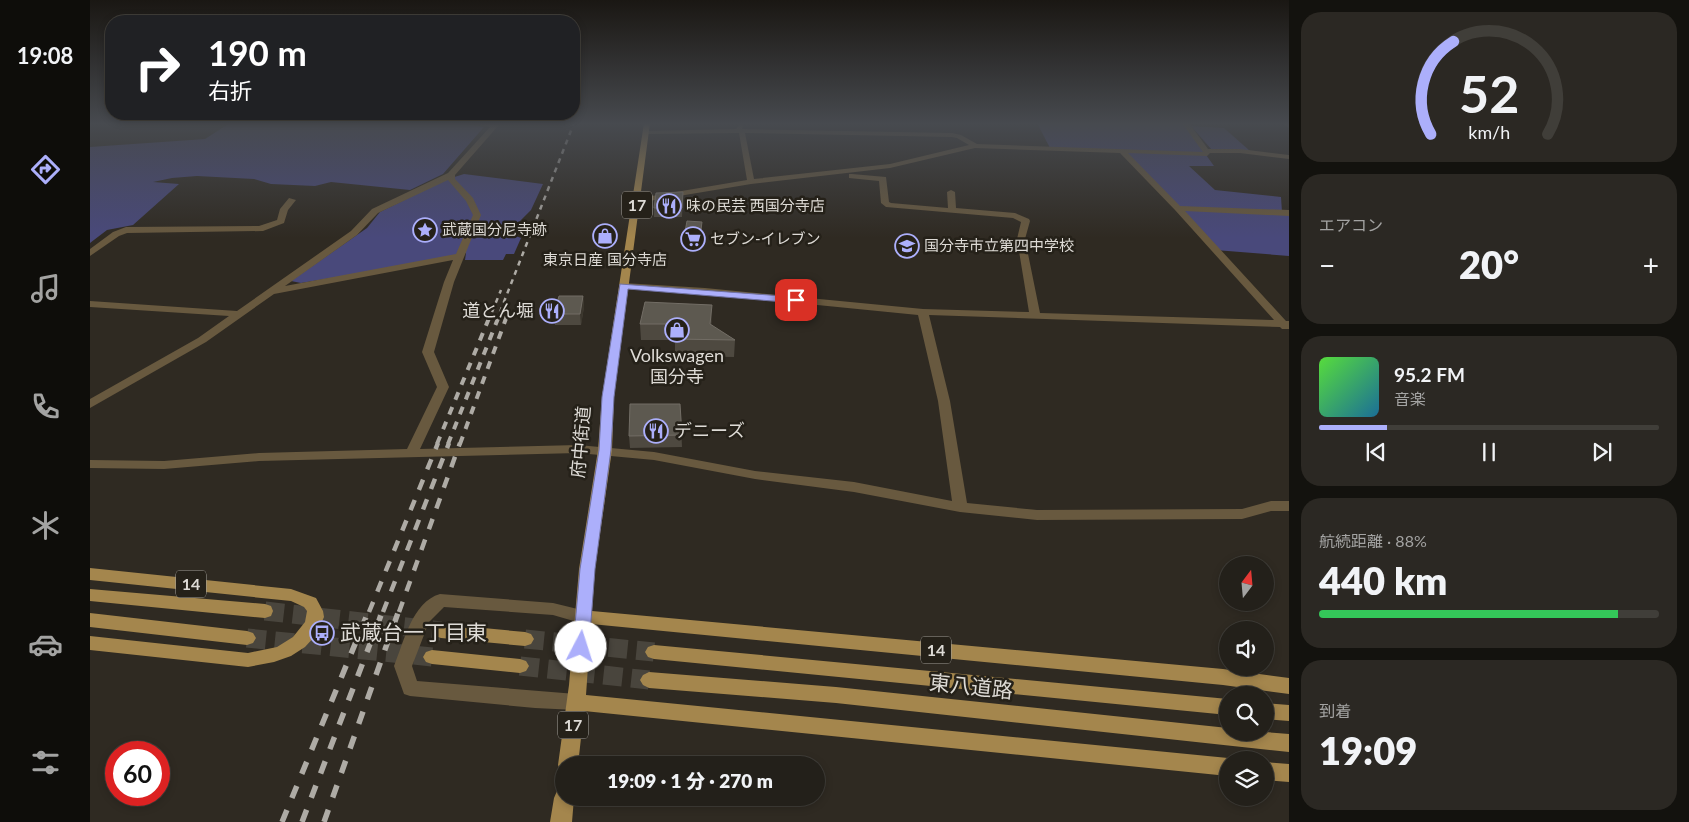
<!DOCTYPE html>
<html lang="ja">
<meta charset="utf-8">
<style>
:root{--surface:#23201a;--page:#2b2823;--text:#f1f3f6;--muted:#a3a3a2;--line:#403e39;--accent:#acaffb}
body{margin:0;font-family:Lato,"Noto Sans JP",sans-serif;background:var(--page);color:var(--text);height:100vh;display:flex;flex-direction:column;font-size:19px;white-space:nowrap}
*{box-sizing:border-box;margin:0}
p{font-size:16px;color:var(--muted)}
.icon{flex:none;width:28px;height:28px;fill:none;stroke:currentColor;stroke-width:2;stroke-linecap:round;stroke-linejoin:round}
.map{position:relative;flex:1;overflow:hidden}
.details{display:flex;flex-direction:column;gap:12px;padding:12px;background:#13120e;width:400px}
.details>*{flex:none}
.top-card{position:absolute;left:15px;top:15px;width:475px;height:105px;border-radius:20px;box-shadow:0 2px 8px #0003,0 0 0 1px var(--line);background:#202124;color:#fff;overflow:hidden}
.needle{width:32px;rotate:16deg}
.fabs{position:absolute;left:1129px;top:556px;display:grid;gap:10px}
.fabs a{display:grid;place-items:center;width:55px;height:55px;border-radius:50%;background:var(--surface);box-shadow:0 2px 8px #0003,0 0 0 1px var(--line);font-size:25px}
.speed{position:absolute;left:15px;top:741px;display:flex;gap:10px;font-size:25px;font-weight:700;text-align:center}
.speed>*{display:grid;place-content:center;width:65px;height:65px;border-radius:50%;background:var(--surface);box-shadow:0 2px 8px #0003,0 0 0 1px var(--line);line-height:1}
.speed .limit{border:8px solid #d22;background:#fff;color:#111}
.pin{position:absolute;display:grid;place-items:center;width:42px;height:42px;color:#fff;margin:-21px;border-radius:10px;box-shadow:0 2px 8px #0006}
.me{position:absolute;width:55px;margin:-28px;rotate:5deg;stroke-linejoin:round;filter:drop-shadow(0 0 4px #0008)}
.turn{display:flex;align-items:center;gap:18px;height:105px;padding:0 20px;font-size:22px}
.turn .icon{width:65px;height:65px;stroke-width:2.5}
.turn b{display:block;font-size:35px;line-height:42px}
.big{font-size:38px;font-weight:800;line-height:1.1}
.details .card{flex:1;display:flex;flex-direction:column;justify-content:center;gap:8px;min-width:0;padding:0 18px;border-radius:20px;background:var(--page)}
.details .dial{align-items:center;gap:0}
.dial svg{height:130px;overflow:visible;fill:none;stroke:var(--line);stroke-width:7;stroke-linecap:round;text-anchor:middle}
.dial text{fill:var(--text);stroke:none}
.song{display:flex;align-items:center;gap:15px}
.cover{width:60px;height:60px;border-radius:8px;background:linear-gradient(135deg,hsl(110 70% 55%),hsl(200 70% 35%))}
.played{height:5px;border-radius:2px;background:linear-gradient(90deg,var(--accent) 20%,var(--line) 20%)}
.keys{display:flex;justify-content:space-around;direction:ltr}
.heat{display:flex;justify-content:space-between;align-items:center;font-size:28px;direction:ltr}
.charge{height:8px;border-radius:4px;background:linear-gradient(90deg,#34c759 88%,var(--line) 0)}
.trip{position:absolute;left:465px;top:756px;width:270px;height:50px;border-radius:25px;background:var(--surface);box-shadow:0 2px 8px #0003,0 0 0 1px var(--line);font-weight:800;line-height:50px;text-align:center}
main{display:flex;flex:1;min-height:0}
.menu{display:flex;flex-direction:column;width:90px;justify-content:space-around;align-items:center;background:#0e0d0a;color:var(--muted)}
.menu .icon{width:35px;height:35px}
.menu .current{color:var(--accent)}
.menu b{font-size:22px;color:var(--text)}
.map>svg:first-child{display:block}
.green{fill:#49497b}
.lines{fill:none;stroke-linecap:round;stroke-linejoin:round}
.primary-tunnel-far1{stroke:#49453d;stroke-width:15;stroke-dasharray:15 8;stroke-linecap:butt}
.primary-tunnel{stroke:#49453d;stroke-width:19;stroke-dasharray:19 9;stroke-linecap:butt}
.street{fill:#68593f;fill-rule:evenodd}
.primary{fill:#a4864d;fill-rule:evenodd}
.rail-far3{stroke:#aeaba5;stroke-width:2.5;stroke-dasharray:5 5;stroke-linecap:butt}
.rail-far2{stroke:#aeaba5;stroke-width:4;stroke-dasharray:8 8;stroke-linecap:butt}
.rail-far1{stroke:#aeaba5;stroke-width:4.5;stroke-dasharray:11 11;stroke-linecap:butt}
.rail{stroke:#aeaba5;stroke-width:5.5;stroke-dasharray:13 13;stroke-linecap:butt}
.wall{fill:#4e4940}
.shaded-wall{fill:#3b362d}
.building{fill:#5d5950;stroke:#726d65}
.route{fill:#acaffb;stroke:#7072a3}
.labels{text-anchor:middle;stroke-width:5;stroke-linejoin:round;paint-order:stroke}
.far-poi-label{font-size:15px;fill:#dedbd6;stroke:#252119;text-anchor:start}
.shield{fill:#252119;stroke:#a6a39d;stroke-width:1}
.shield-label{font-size:16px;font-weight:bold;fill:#dedbd6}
.poi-label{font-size:18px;fill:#dedbd6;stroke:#252119;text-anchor:end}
.street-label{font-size:18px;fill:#dedbd6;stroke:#252119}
.near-poi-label{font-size:21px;fill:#dedbd6;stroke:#252119;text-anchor:start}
.near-street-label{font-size:21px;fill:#dedbd6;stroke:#252119}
</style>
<main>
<nav class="menu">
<b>19:08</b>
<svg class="icon current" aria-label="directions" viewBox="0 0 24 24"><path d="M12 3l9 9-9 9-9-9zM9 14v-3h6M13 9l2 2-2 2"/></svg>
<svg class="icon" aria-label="music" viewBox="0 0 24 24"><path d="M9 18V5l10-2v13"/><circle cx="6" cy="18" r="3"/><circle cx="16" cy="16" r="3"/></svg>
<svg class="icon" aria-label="phone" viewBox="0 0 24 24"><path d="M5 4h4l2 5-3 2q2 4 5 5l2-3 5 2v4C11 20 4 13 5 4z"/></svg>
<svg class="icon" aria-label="climate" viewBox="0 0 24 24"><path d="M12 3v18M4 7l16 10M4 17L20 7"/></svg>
<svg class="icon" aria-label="car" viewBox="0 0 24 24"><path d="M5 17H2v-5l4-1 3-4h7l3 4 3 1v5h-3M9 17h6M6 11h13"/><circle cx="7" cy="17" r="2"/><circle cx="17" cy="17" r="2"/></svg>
<svg class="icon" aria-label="filters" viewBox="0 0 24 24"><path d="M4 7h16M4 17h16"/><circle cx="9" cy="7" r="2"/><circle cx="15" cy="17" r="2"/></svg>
</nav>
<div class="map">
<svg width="1199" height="822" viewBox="0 0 1199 822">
<rect width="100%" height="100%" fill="#2f2a22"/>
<g class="green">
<path d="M140,123h231l23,4 -41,47 -33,16 -79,-8 -16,4 -44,-2 -17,-5 -57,-3 -25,2 -19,4 26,2 -46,41 -26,5 -17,13v-96l115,-8z"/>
<path d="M947,123h146l31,43h-25l26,24 66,7 1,15 7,1v43l-74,-6 -93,-99 -72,-3z"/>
<path d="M1101,126l33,2 26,23 -38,-1z"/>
<path d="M374,174l79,10 -12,26 -23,23 13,5 -7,16h-8l-3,6h-38l1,-7 -86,17 -79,13 -10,-2 76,-53 13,-16 65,-32z"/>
</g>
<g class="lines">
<path class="primary-tunnel-far1" d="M175,611l5,1"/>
<g class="primary-tunnel">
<path d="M175,611l176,20"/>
<path d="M157,638l185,19"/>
<path d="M435,639l129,13"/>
<path d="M430,666l129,14"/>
</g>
<g class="street">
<path d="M381,123h19l8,3 -43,49v4l18,19 8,17 -27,67 -20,70 15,35 -29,62 158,-4 76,7 101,19 99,11 98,19 -14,-100 -20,-86 -213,-21 -81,-5 -5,-3 5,-3 81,5 218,21 106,3 -12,-73 4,-17 -8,-4 -127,-11 -5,-4 -2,-22 -30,-3v-4h3l34,3 3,25 2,1 57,5 -1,-16 4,-2 4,2 1,16 59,5 14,6 1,2 -5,18 15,74 234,7 -99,-110 -55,-57 -145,-5 -85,20 -139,16 -114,19h-3v-4l113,-19 -8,-47 -93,1 -3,-2 1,-1 92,-2 4,-5 3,2 -1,3 210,4 9,2 16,9 226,8 -21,-29h7l19,26h32l49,6v4l-49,-6h-30l-3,3 -79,-3 52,53 109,4v6l-104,-5 101,110h3v8h-7l-2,-2 -351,-12 21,86 17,102 70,7 205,-1 29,-8h18v10h-18l-29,8 -205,1 -77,-8 -106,-20 -99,-13 -101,-19 -76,-7 -319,8 -95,8 -74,-1v-8l74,1 95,-8 148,-4 30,-62 -15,-35 22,-70 9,-22 -179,34 -68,48 -116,66v-9l108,-61 31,-22 -139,-9v-6l147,10 114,-80 21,-22 76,-36 42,-46zM655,133l207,4 5,1 12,7 -79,19 -136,15zM358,180l18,21 7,14 -17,39 -171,32 72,-51 21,-22z"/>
<path d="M1193,123h6v5z"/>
<path d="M199,198l7,2 -8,10 -4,13 -21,8 -136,2 -8,3 -29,20v-7l23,-17 13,-5 133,-1 18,-6 3,-11z"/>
<path d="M350,594l113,9 37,9 2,5 -2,5 -6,2 -31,-9 -109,-8 -15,15 -17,44 5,15 159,13 7,2 2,6 -2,6 -7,2 -41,-2 -125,-12 -6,-2 -10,-28c10,-24 18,-64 46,-72z"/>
</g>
<g class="primary">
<path d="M554,123h6l-36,274 -2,53 -17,119 -3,42 631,58 66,9v16l-66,-9 -632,-61 -5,71 642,63 6,2h-6v16l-644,-65 -6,54h-14v8l-3,-1 -3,-7 11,-80 10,-116 19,-119 4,-53z"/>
<path d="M0,568l201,21 25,9 7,13 1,6 -8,18 -11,12 -14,9 -17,6 -26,5 -158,-17v-14l158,17 29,-6 16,-10 12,-15 2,-11 -3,-4 -13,-6 -201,-21z"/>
<path d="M0,589l175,15 6,2 2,5 -2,5 -6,2 -175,-17z"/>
<path d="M0,613l157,18 6,2 3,5 -3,5 -6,2 -157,-18z"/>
<path d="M351,624l84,8 6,2 3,5 -3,5 -6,2 -84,-8 -6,-2 -3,-5 3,-5z"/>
<path d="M564,645l574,54v16l-574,-56 -6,-2 -3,-5 3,-5z"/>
<path d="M342,650l88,9 6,2 3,5 -3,5 -6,2 -88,-9 -6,-2 -3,-5 3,-5z"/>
<path d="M559,672l187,15 392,41v4h37l24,2v18l-453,-49 -187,-15 -6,-3 -3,-5 3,-5z"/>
<path d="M1175,703l24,2v16l-24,-2z"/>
<path d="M1175,762l24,2v18l-24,-2z"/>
<path d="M474,788v10h10l-2,24h-22l4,-24 3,-7z"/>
</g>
<g class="rail-far3">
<path d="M402,312l9,-22"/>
<path d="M410,312l74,-189"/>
</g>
<g class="rail-far2">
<path d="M347,444l55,-133"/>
<path d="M358,444l53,-133"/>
<path d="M370,444l48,-131"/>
</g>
<g class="rail-far1">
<path d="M279,612l69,-169"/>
<path d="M293,612l66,-169"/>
<path d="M309,612l61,-169"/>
</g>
<g class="rail">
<path d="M192,822l87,-212"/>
<path d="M212,822l81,-212"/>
<path d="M234,822l75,-212"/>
</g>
</g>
<g class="wall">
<path d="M593,192l-1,25h-28v-9z"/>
<path d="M612,231l-2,16h-16v-10z"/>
<path d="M493,296l1,11 -3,18h-26l-1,-11z"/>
<path d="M622,320l-1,5 24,15 -1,17 -59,-1v-16h-34l-1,-16z"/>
<path d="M590,404l2,43 -52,1 -1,-12z"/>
</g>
<g class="shaded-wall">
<path d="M612,222v9l-2,16v-10z"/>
<path d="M493,296l1,11 -3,18 -1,-11z"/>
<path d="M622,305v15l-3,20 1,-16z"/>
</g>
<g class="building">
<path d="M593,192l-1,16h-28l2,-15z"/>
<path d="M597,221l15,1 -2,15h-16z"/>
<path d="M469,296h24l-3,18h-26z"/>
<path d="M555,302l67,3 -2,19 25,16 -60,-1 1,-15h-36z"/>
<path d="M540,404h50l2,31 -53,1z"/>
</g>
<linearGradient id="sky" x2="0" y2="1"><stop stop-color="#1a1713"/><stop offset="0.52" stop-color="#474a4f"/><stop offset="1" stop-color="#474a4f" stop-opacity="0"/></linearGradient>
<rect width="1199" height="238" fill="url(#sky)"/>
<path class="route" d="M530,284l176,13 5,3 -5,3 -168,-14 -14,108 -3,53 -16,119 -6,78 -2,5 -6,2 -6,-2 -2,-5 7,-78 19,-119 3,-53z"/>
<defs>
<g id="restaurant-ring" transform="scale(1.25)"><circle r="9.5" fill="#252119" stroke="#acaffb" stroke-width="1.5"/><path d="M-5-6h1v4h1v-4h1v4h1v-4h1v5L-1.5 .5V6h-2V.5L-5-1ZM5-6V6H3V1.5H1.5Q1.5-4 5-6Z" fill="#acaffb"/></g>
<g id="sight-ring" transform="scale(1.25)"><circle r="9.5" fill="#252119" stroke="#acaffb" stroke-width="1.5"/><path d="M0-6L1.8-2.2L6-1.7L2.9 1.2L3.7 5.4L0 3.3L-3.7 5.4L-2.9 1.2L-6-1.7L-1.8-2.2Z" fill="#acaffb"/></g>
<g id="shop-ring" transform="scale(1.25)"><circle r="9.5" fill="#252119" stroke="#acaffb" stroke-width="1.5"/><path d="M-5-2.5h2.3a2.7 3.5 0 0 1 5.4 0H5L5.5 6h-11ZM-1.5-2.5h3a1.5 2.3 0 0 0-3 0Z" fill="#acaffb"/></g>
<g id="supermarket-ring" transform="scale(1.25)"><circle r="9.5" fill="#252119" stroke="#acaffb" stroke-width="1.5"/><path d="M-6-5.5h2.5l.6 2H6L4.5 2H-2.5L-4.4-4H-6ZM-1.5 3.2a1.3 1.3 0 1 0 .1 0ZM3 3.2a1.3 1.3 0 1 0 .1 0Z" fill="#acaffb"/></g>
<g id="school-ring" transform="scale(1.25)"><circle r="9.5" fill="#252119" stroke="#acaffb" stroke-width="1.5"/><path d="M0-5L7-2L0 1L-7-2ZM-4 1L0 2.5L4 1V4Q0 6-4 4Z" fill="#acaffb"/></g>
<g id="bus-ring" transform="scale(1.25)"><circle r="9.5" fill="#252119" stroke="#acaffb" stroke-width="1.5"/><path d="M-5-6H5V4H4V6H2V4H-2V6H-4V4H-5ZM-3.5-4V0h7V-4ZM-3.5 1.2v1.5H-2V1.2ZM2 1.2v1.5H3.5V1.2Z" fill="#acaffb"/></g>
</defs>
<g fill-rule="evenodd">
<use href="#restaurant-ring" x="579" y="206"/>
<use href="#sight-ring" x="335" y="230"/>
<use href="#shop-ring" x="515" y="236"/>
<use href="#supermarket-ring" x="603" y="239"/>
<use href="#school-ring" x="817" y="246"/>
<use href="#restaurant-ring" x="462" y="311"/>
<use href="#shop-ring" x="587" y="330"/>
<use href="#restaurant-ring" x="566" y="431"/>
<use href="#bus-ring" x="232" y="633"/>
</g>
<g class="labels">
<g class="far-poi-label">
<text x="596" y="211">味の民芸 西国分寺店</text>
<text x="352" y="235">武蔵国分尼寺跡</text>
<text x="620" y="244">セブン-イレブン</text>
<text x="834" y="251">国分寺市立第四中学校</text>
<text x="515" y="265" text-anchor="middle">東京日産 国分寺店</text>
</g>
<g class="shield">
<rect x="532" y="191.5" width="30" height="27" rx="4"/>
<rect x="86" y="570.5" width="30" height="27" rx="4"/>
<rect x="831" y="636.5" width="30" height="27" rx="4"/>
<rect x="468" y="711.5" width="30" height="27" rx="4"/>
</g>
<g class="shield-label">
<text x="547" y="211">17</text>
<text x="101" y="590">14</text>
<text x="846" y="656">14</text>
<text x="483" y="731">17</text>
</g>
<g class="poi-label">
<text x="444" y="317">道とん堀</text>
<text x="587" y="362" text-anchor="middle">Volkswagen<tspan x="587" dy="21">国分寺</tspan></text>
<text x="584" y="437" text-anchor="start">デニーズ</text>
</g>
<g class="street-label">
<text transform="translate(491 442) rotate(-85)" y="6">府中街道</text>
</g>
<g class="near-poi-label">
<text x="250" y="640">武蔵台一丁目東</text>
</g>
<g class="near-street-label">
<text transform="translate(881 687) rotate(6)" y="7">東八道路</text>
</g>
</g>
</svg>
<div class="fabs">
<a><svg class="needle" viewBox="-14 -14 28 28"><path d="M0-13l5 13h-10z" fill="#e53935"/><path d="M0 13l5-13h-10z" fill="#a3a3a2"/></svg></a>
<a><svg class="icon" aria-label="sound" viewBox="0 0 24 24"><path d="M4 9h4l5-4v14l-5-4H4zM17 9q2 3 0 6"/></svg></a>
<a><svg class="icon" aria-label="search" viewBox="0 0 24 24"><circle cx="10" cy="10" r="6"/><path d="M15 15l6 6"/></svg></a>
<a><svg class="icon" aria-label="layers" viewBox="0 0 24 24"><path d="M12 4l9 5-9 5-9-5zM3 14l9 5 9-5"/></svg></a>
</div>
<div class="speed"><div class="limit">60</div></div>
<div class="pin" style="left:706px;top:300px;background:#d93025"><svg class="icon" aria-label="arrive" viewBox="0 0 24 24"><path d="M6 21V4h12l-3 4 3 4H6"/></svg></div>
<svg class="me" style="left:491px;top:647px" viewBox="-20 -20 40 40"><circle r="19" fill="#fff"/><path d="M0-13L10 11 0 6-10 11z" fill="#acaffb"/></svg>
<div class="trip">19:09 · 1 分 · 270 m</div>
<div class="top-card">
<div class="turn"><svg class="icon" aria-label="right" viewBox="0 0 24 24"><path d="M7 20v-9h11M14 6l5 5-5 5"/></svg><div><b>190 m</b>右折</div></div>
</div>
</div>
<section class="details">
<div class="card dial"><svg viewBox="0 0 100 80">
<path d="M14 69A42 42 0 1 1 86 69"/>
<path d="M14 69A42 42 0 0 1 28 12" stroke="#acaffb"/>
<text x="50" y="56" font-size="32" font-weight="700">52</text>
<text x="50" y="72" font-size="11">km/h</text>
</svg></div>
<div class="card"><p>エアコン</p>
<div class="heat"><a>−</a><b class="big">20°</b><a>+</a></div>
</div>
<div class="card">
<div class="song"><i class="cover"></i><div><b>95.2 FM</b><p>音楽</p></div></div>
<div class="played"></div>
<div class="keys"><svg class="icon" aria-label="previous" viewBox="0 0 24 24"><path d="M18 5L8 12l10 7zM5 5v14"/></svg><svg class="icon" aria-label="pause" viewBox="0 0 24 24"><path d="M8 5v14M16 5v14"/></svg><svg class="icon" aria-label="next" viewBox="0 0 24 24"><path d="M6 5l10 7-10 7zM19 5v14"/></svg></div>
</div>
<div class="card"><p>航続距離 · 88%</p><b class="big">440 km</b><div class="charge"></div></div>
<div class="card"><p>到着</p><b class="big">19:09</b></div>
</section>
</main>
